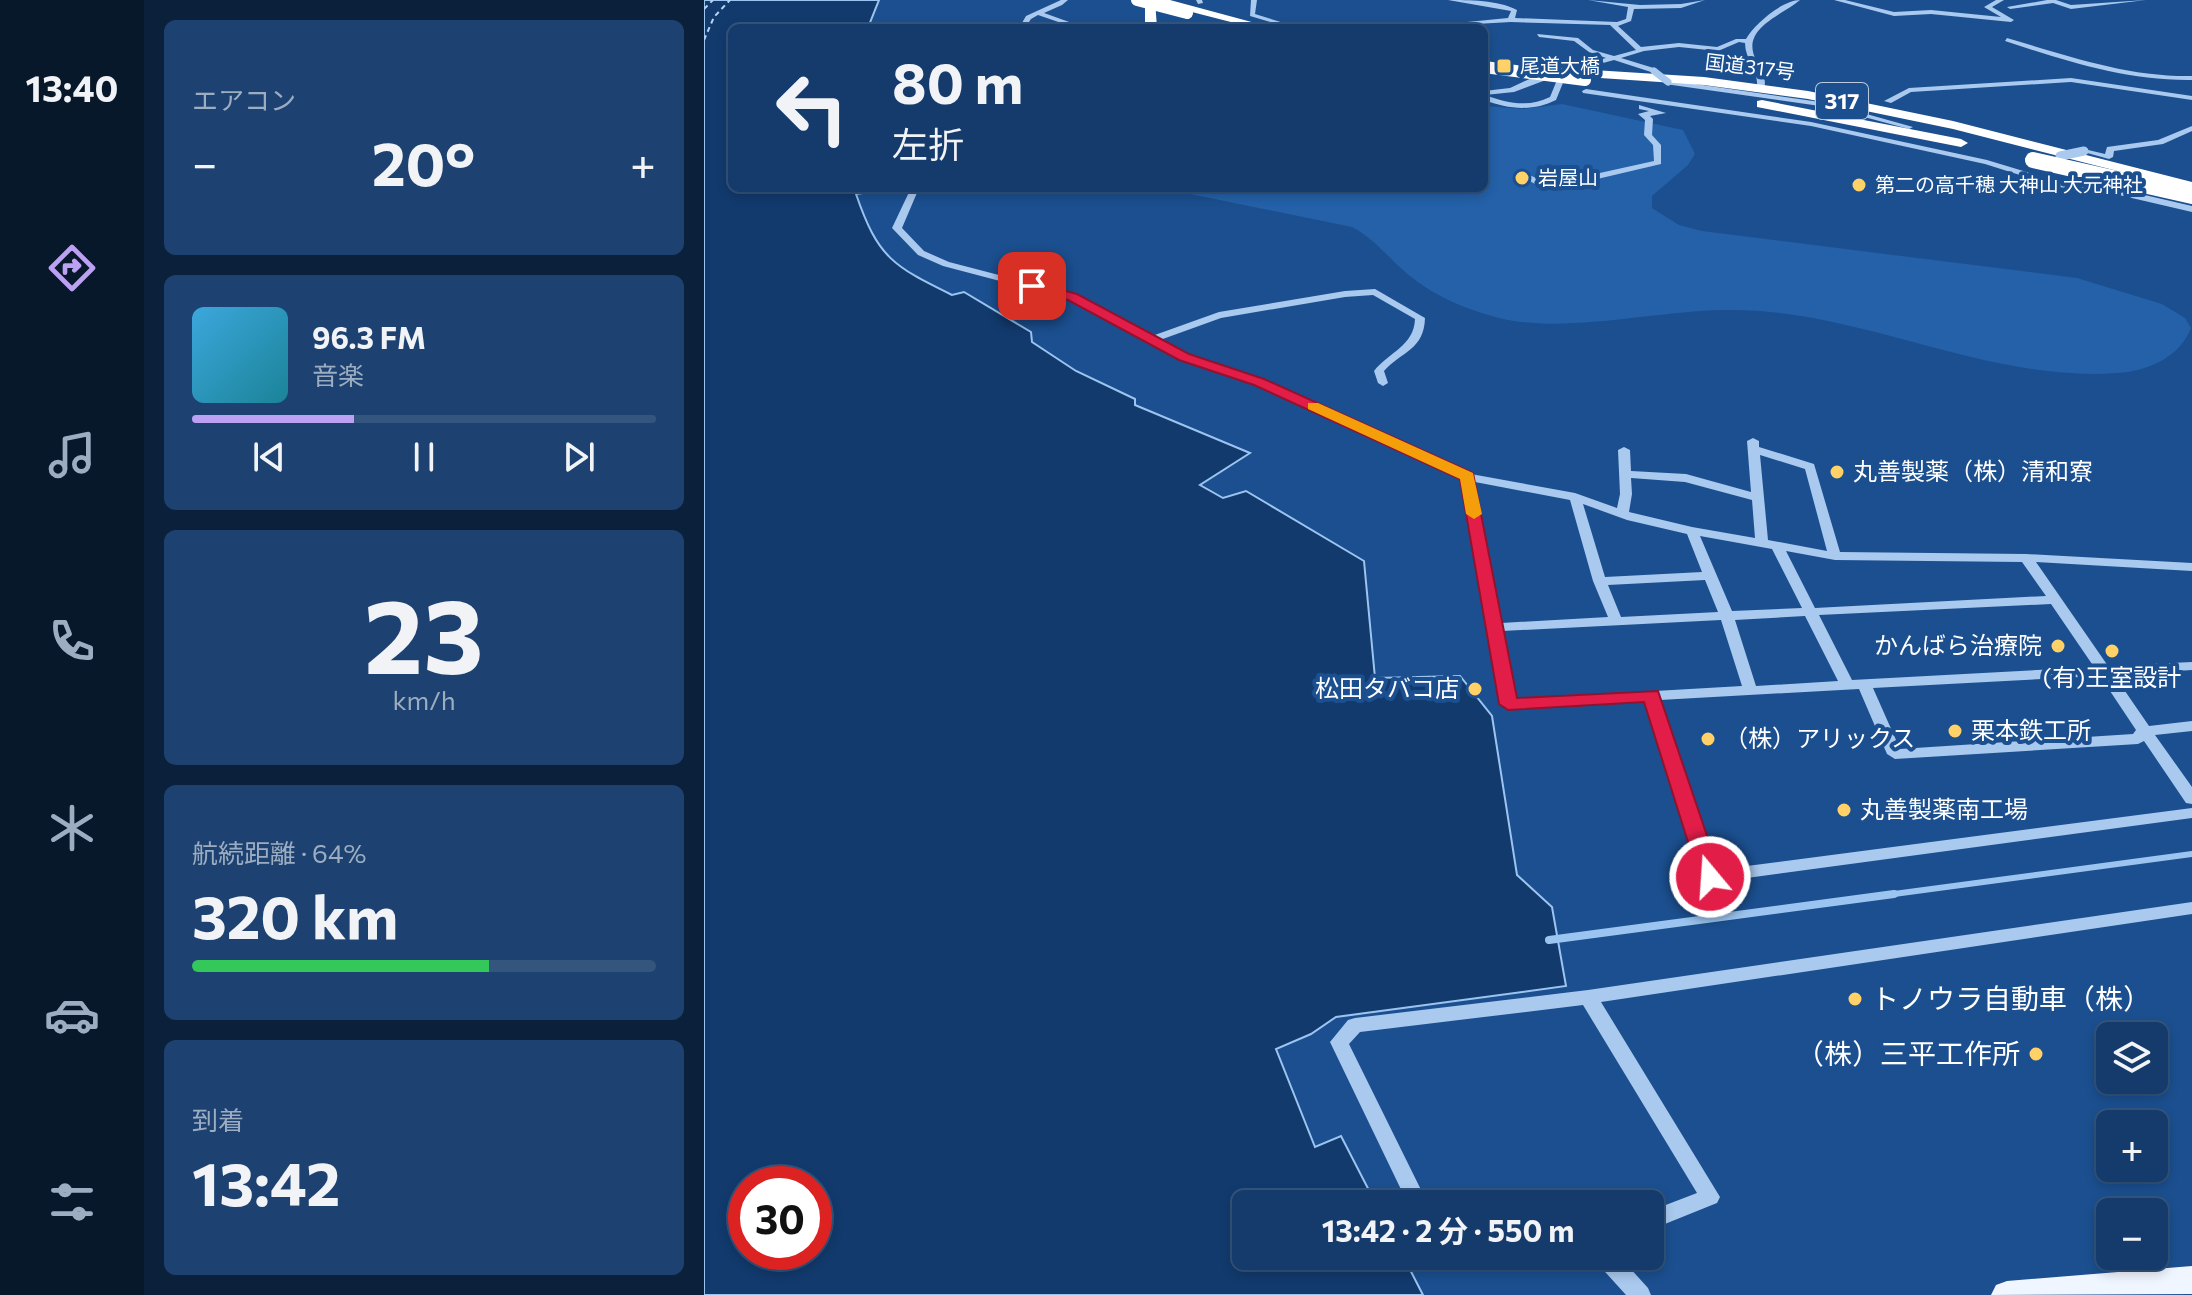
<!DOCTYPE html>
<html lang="ja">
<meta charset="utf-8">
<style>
:root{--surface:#143b6b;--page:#1d4271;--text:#f1f3f6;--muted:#9dadc1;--line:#33557e;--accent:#bca0f2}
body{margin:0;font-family:Commissioner,"Noto Sans JP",sans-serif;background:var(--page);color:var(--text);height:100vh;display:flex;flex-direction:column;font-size:30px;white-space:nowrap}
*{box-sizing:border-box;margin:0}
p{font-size:26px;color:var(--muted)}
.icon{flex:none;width:44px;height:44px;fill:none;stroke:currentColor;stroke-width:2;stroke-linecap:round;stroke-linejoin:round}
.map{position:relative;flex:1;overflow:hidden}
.details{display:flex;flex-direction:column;gap:20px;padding:20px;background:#0b203b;width:560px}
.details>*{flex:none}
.guide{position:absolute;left:24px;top:24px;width:760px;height:168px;border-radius:12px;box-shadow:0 4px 12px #0003,0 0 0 2px var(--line);background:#143b6b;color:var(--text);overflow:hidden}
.buttons{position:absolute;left:1392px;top:1022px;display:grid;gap:16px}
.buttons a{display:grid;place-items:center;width:72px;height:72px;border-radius:12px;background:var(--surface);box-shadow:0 4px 12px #0003,0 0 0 2px var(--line);font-size:40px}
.speed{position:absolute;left:24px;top:1166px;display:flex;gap:16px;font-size:40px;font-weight:700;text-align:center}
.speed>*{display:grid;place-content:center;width:104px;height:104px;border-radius:50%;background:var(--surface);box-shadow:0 4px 12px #0003,0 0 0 2px var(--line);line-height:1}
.speed .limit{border:12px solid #d22;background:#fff;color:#111}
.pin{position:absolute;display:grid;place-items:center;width:68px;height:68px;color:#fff;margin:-34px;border-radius:16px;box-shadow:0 4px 12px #0006}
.me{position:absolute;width:88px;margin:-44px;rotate:342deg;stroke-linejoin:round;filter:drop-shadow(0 0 6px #0008)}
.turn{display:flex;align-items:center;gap:28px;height:168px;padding:0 32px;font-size:36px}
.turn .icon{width:104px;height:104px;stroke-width:2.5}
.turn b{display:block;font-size:56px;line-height:68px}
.big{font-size:60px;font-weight:700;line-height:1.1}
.details .widget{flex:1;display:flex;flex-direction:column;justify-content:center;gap:12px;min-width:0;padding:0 28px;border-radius:12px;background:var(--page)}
.details .dial{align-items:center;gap:0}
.dial b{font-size:104px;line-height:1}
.song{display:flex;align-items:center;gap:24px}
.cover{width:96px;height:96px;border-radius:12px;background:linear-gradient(135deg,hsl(200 70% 55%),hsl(190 70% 35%))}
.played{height:8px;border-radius:4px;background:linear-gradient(90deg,var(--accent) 35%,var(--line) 35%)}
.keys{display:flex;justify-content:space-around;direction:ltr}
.heat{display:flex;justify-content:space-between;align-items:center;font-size:44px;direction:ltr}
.charge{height:12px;border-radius:6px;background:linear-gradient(90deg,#34c759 64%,var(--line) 0)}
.trip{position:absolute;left:528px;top:1190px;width:432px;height:80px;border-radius:12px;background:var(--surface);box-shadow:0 4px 12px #0003,0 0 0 2px var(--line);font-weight:700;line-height:80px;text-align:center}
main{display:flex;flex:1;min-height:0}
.menu{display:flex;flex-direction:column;width:144px;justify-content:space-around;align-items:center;background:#08182b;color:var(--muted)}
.menu .icon{width:56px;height:56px}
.menu .current{color:var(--accent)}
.menu b{font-size:36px;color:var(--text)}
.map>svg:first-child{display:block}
.green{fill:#2461a8}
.water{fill:#123a6d;stroke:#9cc4f0;stroke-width:2;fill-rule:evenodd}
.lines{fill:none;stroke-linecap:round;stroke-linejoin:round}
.stream-far1{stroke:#9cc4f0;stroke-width:6}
.stream{stroke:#9cc4f0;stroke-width:8}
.ferry{stroke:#b5d3f5;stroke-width:2;stroke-dasharray:5 4;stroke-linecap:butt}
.minor{fill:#a9c9ee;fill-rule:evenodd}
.major{fill:#f0f6ff;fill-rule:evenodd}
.highway{fill:#fff;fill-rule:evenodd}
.minor-bridge-far1{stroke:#a9c9ee;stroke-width:7}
.minor-bridge{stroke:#a9c9ee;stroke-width:9}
.highway-bridge-far1{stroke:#fff;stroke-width:12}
.highway-bridge{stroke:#fff;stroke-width:16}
.route{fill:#e11d48;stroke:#92132f;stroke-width:2}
.slow{fill:#f59e0b}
.poi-dot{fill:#ffd166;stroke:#1b4f8f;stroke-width:3}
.labels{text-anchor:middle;stroke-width:8;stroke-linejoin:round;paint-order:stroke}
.far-poi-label{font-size:20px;fill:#fff;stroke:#1b4f8f;text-anchor:start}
.far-street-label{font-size:20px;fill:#fff;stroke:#1b4f8f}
.shield{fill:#1b4f8f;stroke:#bbcadd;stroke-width:2}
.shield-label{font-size:22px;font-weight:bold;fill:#fff}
.poi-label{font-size:24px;fill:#fff;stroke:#1b4f8f;text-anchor:start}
.near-poi-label{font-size:28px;fill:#fff;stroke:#1b4f8f;text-anchor:start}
</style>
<main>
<nav class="menu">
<b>13:40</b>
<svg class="icon current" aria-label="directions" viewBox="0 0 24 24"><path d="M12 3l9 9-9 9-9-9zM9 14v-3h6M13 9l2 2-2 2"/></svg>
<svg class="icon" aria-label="music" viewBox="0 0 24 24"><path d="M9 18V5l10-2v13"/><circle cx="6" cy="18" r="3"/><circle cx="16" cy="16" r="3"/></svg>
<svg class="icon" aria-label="phone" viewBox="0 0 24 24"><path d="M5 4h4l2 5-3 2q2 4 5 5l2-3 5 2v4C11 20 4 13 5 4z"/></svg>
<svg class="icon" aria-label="climate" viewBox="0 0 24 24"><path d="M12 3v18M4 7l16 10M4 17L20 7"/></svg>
<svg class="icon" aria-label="car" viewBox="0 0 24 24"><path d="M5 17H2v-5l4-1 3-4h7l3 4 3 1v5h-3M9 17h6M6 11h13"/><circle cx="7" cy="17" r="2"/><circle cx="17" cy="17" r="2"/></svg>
<svg class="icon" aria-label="filters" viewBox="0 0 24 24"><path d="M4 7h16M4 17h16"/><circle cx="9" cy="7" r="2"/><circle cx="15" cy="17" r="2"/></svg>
</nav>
<section class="details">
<div class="widget"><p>エアコン</p>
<div class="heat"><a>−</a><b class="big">20°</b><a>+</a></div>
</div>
<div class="widget">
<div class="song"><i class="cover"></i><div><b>96.3 FM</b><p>音楽</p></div></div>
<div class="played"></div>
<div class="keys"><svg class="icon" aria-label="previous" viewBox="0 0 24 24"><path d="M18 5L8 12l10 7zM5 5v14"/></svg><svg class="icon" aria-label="pause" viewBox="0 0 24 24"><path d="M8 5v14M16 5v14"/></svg><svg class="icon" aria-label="next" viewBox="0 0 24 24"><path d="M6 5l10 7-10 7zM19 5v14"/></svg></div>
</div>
<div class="widget dial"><b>23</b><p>km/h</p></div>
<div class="widget"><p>航続距離 · 64%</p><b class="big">320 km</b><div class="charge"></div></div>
<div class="widget"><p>到着</p><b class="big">13:42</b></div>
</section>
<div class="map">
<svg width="1488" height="1295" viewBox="0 0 1488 1295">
<rect width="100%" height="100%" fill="#1b4f8f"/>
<path class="green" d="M858,104l121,26 12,24 -7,11 -36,31v12l27,17 23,6 375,47 85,26 23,14 6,10c-11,29 -43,43 -73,45 -134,10 -260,-66 -395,-63 -67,1 -160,24 -224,8 -35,-9 -70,-24 -96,-48 -18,-16 -30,-32 -51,-43l-191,-39h323v-82l40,3z"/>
<path class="water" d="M0,0h175l-10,25 -137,3v160h165l-41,6c22,64 37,72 96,101l12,-3 67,40 1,10 44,29 59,28v6l115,48 -50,32 23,13 23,-7 118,70 11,117 85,-2 32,40 25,159 35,32 14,79 -230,31 -25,17 -35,15 39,98 26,-11 35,68h-130v52h157l20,39h-719zM42,1184h68v68h-68z"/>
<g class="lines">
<path class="stream-far1" d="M1175,896l313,-42"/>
<path class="stream" d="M845,940l345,-46"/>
<g class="ferry">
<path d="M0,9l9,-9"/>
<path d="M0,40l10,-23 16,-17"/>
</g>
<g class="minor">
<path d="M357,0h7l-6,5 -18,8 42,15h-10l-38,-13 -7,4 -6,9h-6l7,-12z"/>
<path d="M492,0h6l1,3 -5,1z"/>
<path d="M547,0h6l-2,14 45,14h-10l-40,-12z"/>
<path d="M744,0c21,0 50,0 69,10l-2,8 102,4 9,-3 2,-12 -40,-7 52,5 41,-1 24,-4 -24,8 -47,1 -3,12 -13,5 23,21 38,-4 38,4 19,-8h10c8,-15 37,-39 54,-39 -19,16 -60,29 -44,60 6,11 11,17 8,30l-7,-2c2,-17 -12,-28 -12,-45l-6,-1 -21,9 -39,-4 -35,4 -23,7 36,11 -3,4 -40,-13 -47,13 -11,27c-24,12 -48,9 -72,0v-9l26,-3 26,-12 70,-18 -17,-6 -15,-11 -35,-4 -2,-3 41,4 15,12 21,6 22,-6 -26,-25 -99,-3 -105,6 102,-10 3,-7zM855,75l-9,22c-22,11 -43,6 -65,-2l29,-3z"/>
<path d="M1130,0h11l49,12 37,-2 70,7 -17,-10 12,-7h8l-12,7 22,13 -3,2 -80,-8 -37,2z"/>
<path d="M1343,0h9l15,5 75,-5 -75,9 -18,-6 -43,6 -3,-2z"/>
<path d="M1303,38c62,18 120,39 185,38v4c-65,1 -126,-19 -187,-39z"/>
<path d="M1367,78l121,18v4l-121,-18 -160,10 -20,11 -7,-2 25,-13z"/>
<path d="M964,80l159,23 86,24 -4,2 -82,-22 -162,-23 -1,-2z"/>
<path d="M882,89l225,33 176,38 72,22 47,4 86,20v6l-86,-20 -48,-5 -73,-23 -174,-38 -228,-33 -1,-2z"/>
<path d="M935,105l27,8 -16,3 3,3 -1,16 9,10v19l-102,24 -19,-1 -17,-10 4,-3 18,8h14l95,-21 -1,-16 -9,-10 1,-15 -7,-6 11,-3 -10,-2z"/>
<path d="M1488,126v5l-29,13 -49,7 -1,6 -4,2 -29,-8 4,-2 21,5 2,-7 51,-7z"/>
<path d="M207,188h8l-17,40 22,23 25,11 126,33 77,41 67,-24 126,-21 30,-2 50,29c-1,32 -23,33 -41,53l4,12 -5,3 -5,-3 -4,-12c15,-19 40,-25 41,-52l-42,-24 -28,2 -124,21 -61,22 28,15 75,25 208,94 104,19 42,15 3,-14 -2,-44 6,-3 6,3 1,21 55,3 65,18 -4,-51 6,-3 6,3v6l55,17 26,88 186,2 166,9v8l-156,-9 72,104 84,-4v8l-78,5 35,51 43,-5v10l-37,4 37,52v17l-6,-1 -42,-62 -6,3 -243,15 -8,-5 -28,-65 -199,11 56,170 476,-62v10l-482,65 -6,-2 -59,-180 -137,8 -7,-5 -39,-225 -207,-95 -75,-25 -111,-60 -126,-33 -25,-11 -26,-27zM1056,455l45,14 22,82 -59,-11zM927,478l54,4 67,18 3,38 -63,-11 -63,-15 3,-18zM771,482l95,18 23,81 15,36 -107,6zM879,504l44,16 60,14 15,38 -97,5zM996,536l72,13 30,59 -70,3zM1082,551l49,9 187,2 24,34 -231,12zM1001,580l13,32 -97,5 -13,-32zM1347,604l43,63 -242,13 -33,-65zM1101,616l33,65 -82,5 -21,-66zM1017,620l21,66 -228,13 -12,-68zM1396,676l36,54 -3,4 -233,15 -27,-61z"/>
<path d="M1488,902v12l-591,88 119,195 -3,6 -67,27v-19l47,-18 -114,-188 -223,27 -11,12 79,160h-20l-78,-162 18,-22 7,-2 233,-28z"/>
<path d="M819,1256h37l-3,7c-11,4 -20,4 -31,0z"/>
<path d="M890,1256h25l29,32 3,7h-25l-29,-32z"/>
</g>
<path class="major" d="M1488,1266v28l-201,1 5,-10 11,-4z"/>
<g class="highway">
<path d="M441,0h10l2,28h-12z"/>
<path d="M452,0h14l104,28h-20l-97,-25z"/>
<path d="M826,66l174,11 104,14 145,30 239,61v8l-239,-61 -145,-30 -104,-14 -178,-12v-6z"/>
<path d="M1058,100l199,39 7,4 -7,4 -204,-40v-6z"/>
</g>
<path class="minor-bridge-far1" d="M950,71l14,11"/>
<path class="minor-bridge" d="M1356,156l24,-5"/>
<g class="highway-bridge-far1">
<path d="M433,0l50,13"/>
<path d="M780,67l101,13"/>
</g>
<path class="highway-bridge" d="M1329,160l159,36"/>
</g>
<path class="route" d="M328,282l45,12 112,60 75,25 209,94 44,225 141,-7 63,186 -4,6h-15l-3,-6 -55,-175 -136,8 -9,-6 -39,-225 -206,-94 -75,-25 -111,-60 -40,-11 -2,-3z"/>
<path class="slow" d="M604,403h10l155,70 9,41 -8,5 -8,-5 -6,-35 -152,-70z"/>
<g class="poi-dot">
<rect x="792" y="58" width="16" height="16" rx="4"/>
<circle cx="818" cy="178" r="8"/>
<circle cx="1155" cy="185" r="8"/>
<circle cx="1133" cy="472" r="8"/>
<circle cx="1354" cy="646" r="8"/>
<circle cx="1408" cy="651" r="8"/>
<circle cx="771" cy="689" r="8"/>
<circle cx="1251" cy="731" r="8"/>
<circle cx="1004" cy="739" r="8"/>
<circle cx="1140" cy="810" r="8"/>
<circle cx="1151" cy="999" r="8"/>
<circle cx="1332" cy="1054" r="8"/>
</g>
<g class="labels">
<g class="far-poi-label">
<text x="816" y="73">尾道大橋</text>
<text x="834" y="185">岩屋山</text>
<text x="1171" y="192">第二の高千穂 大神山 大元神社</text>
</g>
<g class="far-street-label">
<text transform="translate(1046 67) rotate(7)" y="7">国道317号</text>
</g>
<rect class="shield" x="1112" y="83" width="52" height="36" rx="6"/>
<g class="shield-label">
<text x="1138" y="109">317</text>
</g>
<g class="poi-label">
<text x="1149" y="480">丸善製薬（株）清和寮</text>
<text x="1338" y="654" text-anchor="end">かんばら治療院</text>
<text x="1408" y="686" text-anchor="middle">(有)王室設計</text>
<text x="755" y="697" text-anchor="end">松田タバコ店</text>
<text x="1267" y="739">栗本鉄工所</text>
<text x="1020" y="747">（株）アリックス</text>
<text x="1156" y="818">丸善製薬南工場</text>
</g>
<g class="near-poi-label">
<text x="1167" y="1009">トノウラ自動車（株）</text>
<text x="1316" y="1064" text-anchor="end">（株）三平工作所</text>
</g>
</g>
</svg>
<div class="buttons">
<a><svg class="icon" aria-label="layers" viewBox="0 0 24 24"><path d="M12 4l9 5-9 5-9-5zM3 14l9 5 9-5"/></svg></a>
<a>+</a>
<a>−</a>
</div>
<div class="speed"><div class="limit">30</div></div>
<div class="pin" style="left:328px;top:286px;background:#d93025"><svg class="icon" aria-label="arrive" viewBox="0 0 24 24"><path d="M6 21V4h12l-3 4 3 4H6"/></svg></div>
<svg class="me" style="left:1006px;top:877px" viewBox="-20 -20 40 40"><circle r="17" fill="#e11d48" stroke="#fff" stroke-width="3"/><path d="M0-11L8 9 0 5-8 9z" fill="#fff"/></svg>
<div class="trip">13:42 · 2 分 · 550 m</div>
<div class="guide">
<div class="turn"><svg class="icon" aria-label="left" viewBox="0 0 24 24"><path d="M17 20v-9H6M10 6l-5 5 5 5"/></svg><div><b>80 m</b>左折</div></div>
</div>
</div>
</main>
